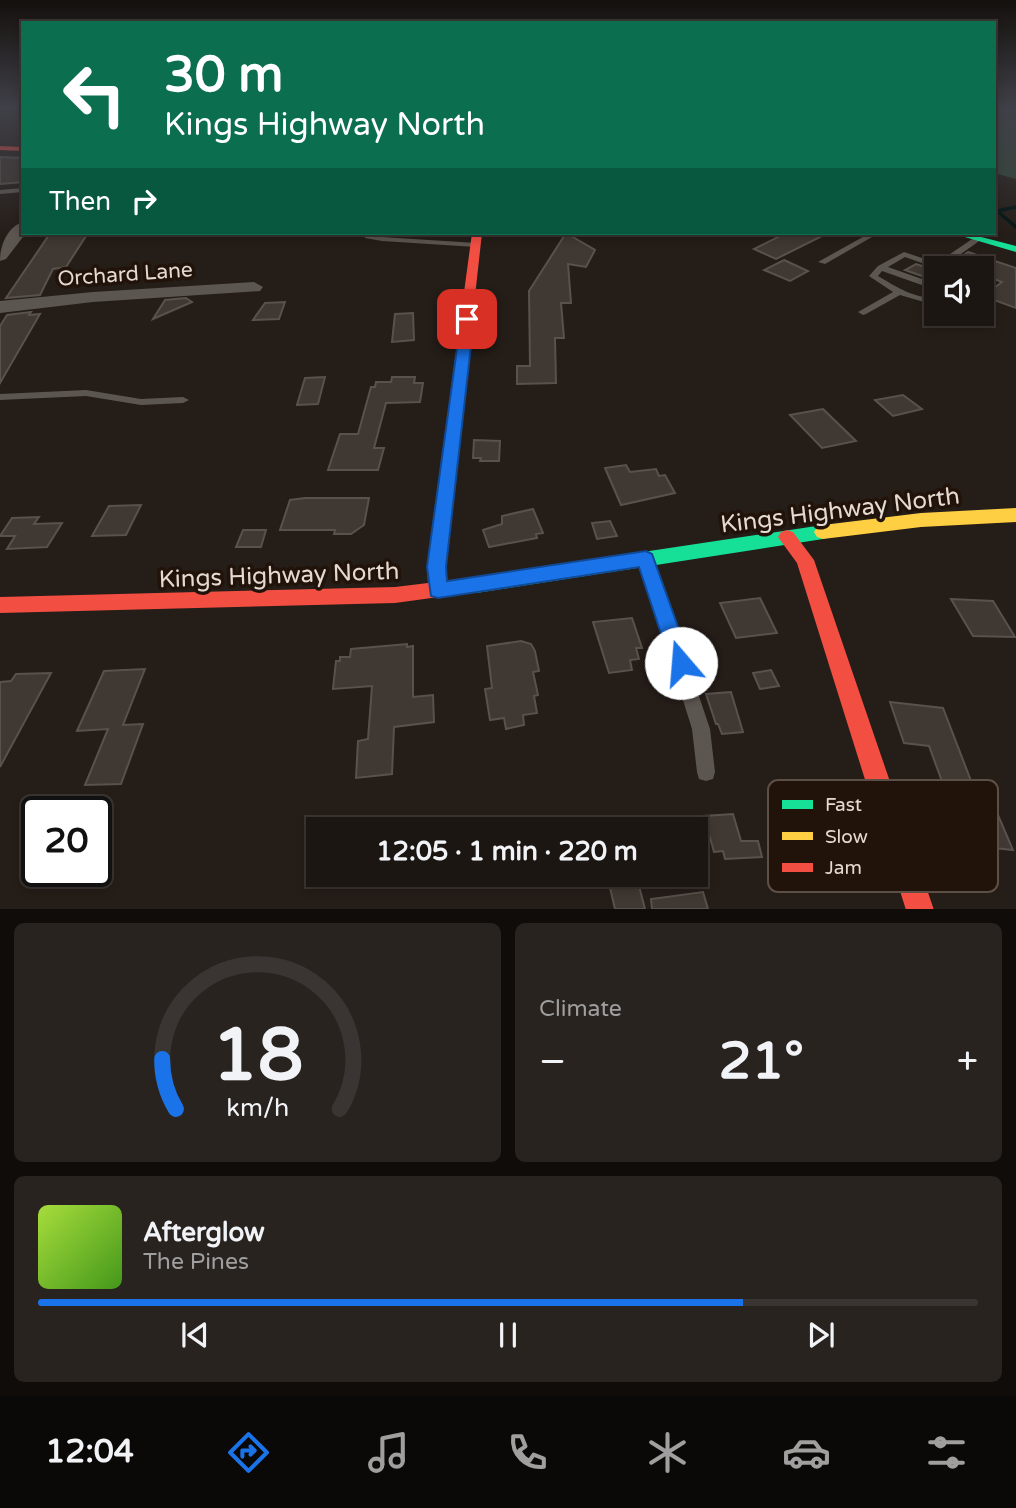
<!DOCTYPE html>
<meta charset="utf-8">
<style>
:root{--surface:#1c1612;--page:#292320;--text:#f1f3f6;--muted:#a09f9f;--line:#3a3532;--accent:#1a73e8}
body{margin:0;font-family:"Varela Round",sans-serif;background:var(--page);color:var(--text);height:100vh;display:flex;flex-direction:column;font-size:26px;white-space:nowrap}
*{box-sizing:border-box;margin:0}
p{font-size:23px;color:var(--muted)}
.icon{flex:none;width:38px;height:38px;fill:none;stroke:currentColor;stroke-width:2;stroke-linecap:round;stroke-linejoin:round}
.map{position:relative;height:909px;overflow:hidden}
.side{display:flex;flex-direction:column;gap:14px;padding:14px;background:#0f0c0a;flex:1}
.side>*{flex:none}
.top-card{position:absolute;left:21px;top:21px;width:975px;height:214px;border-radius:0px;box-shadow:0 4px 10px #0003,0 0 0 2px var(--line);background:#0b6e4f;color:#fff;overflow:hidden}
.tools{position:absolute;left:924px;top:256px;display:grid;gap:14px}
.tools a{display:grid;place-items:center;width:70px;height:70px;border-radius:0px;background:var(--surface);box-shadow:0 4px 10px #0003,0 0 0 2px var(--line);font-size:35px}
.speed{position:absolute;left:21px;top:796px;display:flex;gap:14px;font-size:35px;font-weight:700;text-align:center}
.speed>*{display:grid;place-content:center;width:91px;height:91px;border-radius:50%;background:var(--surface);box-shadow:0 4px 10px #0003,0 0 0 2px var(--line);line-height:1}
.speed .limit{border:4px solid #111;border-radius:10px;background:#fff;color:#111}
.pin{position:absolute;display:grid;place-items:center;width:60px;height:60px;color:#fff;margin:-30px;border-radius:14px;box-shadow:0 4px 10px #0006}
.me{position:absolute;width:77px;margin:-38px;rotate:342deg;stroke-linejoin:round;filter:drop-shadow(0 0 5px #0008)}
.turn{display:flex;align-items:center;gap:24px;height:147px;padding:0 28px;font-size:32px}
.turn .icon{width:91px;height:91px;stroke-width:2.5}
.turn b{display:block;font-size:49px;line-height:60px}
.then{display:flex;align-items:center;height:66px;padding:0 28px;background:#0003;gap:14px;font-size:26px}
.big{font-size:52px;font-weight:800;line-height:1.1}
.side .widget{flex:1;display:flex;flex-direction:column;justify-content:center;gap:10px;min-width:0;padding:0 24px;border-radius:10px;background:var(--page)}
.side .dial{align-items:center;gap:0}
.dial svg{height:182px;overflow:visible;fill:none;stroke:var(--line);stroke-width:7;stroke-linecap:round;text-anchor:middle}
.dial text{fill:var(--text);stroke:none}
.song{display:flex;align-items:center;gap:21px}
.cover{width:84px;height:84px;border-radius:10px;background:linear-gradient(135deg,hsl(80 70% 55%),hsl(100 70% 35%))}
.played{height:7px;border-radius:4px;background:linear-gradient(90deg,var(--accent) 75%,var(--line) 75%)}
.keys{display:flex;justify-content:space-around;direction:ltr}
.heat{display:flex;justify-content:space-between;align-items:center;font-size:38px;direction:ltr}
.side .tiles{flex:1;display:grid;gap:14px;grid-template-columns:1fr 1fr}
.widget:last-child{grid-column:span 2}
.trip{position:absolute;left:306px;top:817px;width:402px;height:70px;border-radius:0px;background:var(--surface);box-shadow:0 4px 10px #0003,0 0 0 2px var(--line);font-weight:800;line-height:70px;text-align:center}
.menu{display:flex;height:112px;justify-content:space-around;align-items:center;background:#0b0907;color:var(--muted)}
.menu .icon{width:49px;height:49px}
.menu .current{color:var(--accent)}
.menu b{font-size:32px;color:var(--text)}
.map>svg:first-child{display:block}
.green{fill:#334738}
.lines{fill:none;stroke-linecap:round;stroke-linejoin:round}
.stream{stroke:#031515;stroke-width:3.5}
.building{fill:#403832;stroke:#58514c;stroke-width:2}
.lane{fill:#5c5651;fill-rule:evenodd}
.street{fill:#5c5651;fill-rule:evenodd}
.fast{fill:#16e098;fill-rule:evenodd}
.slow{fill:#ffcf43;fill-rule:evenodd}
.jam{fill:#f24e42;fill-rule:evenodd}
.route{fill:#1a73e8;stroke:#114b97;stroke-width:2}
.labels{text-anchor:middle;stroke-width:7;stroke-linejoin:round;paint-order:stroke}
.far-street-label{font-size:21px;fill:#e4dad2;stroke:#211309}
.street-label{font-size:24px;fill:#e4dad2;stroke:#211309}
.key{fill:#211309;stroke:#5c4f45;stroke-width:2}
.key-label{font-size:19px;fill:#e4dad2}
</style>
<div class="map">
<svg width="1016" height="910" viewBox="0 0 1016 910">
<rect width="100%" height="100%" fill="#251d18"/>
<path class="green" d="M994,107h22v72l-22,-6z"/>
<g class="lines">
<path class="stream" d="M1016,207l-19,4 19,16"/>
</g>
<g class="building">
<path d="M0,157l23,1v24l-23,2z"/>
<path d="M59,233h29l-22,34 -13,2 -13,26 -34,3 43,-63z"/>
<path d="M566,233l29,17 -9,17 -18,-3 3,39h-10l3,35h-9l1,45 -39,1v-18h13l-1,-75z"/>
<path d="M786,233h42l-52,26 -22,-10z"/>
<path d="M968,252l48,16v40l-33,-12 19,-14 -16,-6 -4,-3v-5h-16l-13,-5z"/>
<path d="M784,260l24,11 -18,10 -26,-11z"/>
<path d="M916,264l20,7v10l-31,-11z"/>
<path d="M186,298l6,4 -39,17 12,-19z"/>
<path d="M285,302l-6,17 -26,1 12,-17z"/>
<path d="M31,312l-2,3 11,-1 -40,69v-57l7,-11z"/>
<path d="M413,313l1,27 -22,2 3,-28z"/>
<path d="M325,377l-7,27 -21,1 8,-27z"/>
<path d="M392,377h23l-1,6h9l-3,19 -34,1 -12,45h10l-6,22h-50l12,-36h18l13,-47h4l1,-5h15z"/>
<path d="M903,395l19,14 -29,7 -18,-16z"/>
<path d="M823,409l33,32 -34,7 -32,-33z"/>
<path d="M474,440l26,1 -1,20h-19l1,-3h-8z"/>
<path d="M626,465l4,7 26,-3 3,7 6,-1 10,18 -54,12 -16,-37z"/>
<path d="M305,498h64l-5,27 -13,9h-17l1,-4h-55l10,-30z"/>
<path d="M141,505l-15,30 -34,1 17,-30z"/>
<path d="M533,509l10,24 -7,1 1,4 -48,9 -6,-17 19,-6v-8z"/>
<path d="M39,517l-5,7 28,-1 -15,24 -40,2 8,-13h-15l12,-18z"/>
<path d="M610,521l7,15 -20,3 -5,-16z"/>
<path d="M243,530h23l-5,17h-25z"/>
<path d="M760,598l17,35 -41,5 -16,-35z"/>
<path d="M951,599l42,2 22,36 -42,-1z"/>
<path d="M632,618l10,30h-6l3,11 -9,1 2,10 -23,3 -16,-51z"/>
<path d="M521,641l10,3 4,7 4,20 -6,1 5,23 -4,1 3,17 -14,2 1,10 -18,4 -2,-11 -14,2 -5,-31 7,-1 -5,-42z"/>
<path d="M407,644v3l6,-1v51l20,-2 1,27 -40,5 -2,47 -36,4 2,-37 10,-2 4,-53 -39,3 3,-28h4v-4h10l1,-8z"/>
<path d="M145,669l-22,56 20,-1 -22,60 -36,1 23,-56 -31,2 27,-60z"/>
<path d="M771,670l8,16 -19,3 -7,-16z"/>
<path d="M51,673l-51,94v-85l11,-1 5,-7z"/>
<path d="M731,692l12,40 -21,2 -4,-10h-2l-10,-30z"/>
<path d="M890,702l53,6 35,91 14,2 21,49 -65,-7 -17,-49 16,1 -18,-49 -25,-3z"/>
<path d="M733,814l8,27h17l4,16 -37,2 -2,-8 -9,1 -10,-36z"/>
<path d="M607,875h27l3,3 8,31h-30z"/>
<path d="M703,892l5,17h-56l-1,-10z"/>
</g>
<g class="lines">
<g class="lane">
<path d="M23,188v4l-23,2v-4z"/>
<path d="M363,233h8l11,4 94,6 4,2 -4,2 -94,-6 -17,-3z"/>
<path d="M870,233h9l-54,31 -7,-2z"/>
<path d="M975,237l7,2 -38,27 3,2h-11l-31,-11 -17,10 48,17v6l-54,-19 -4,5c17,10 38,24 58,21v6l-5,1 -31,-9 -34,19 -3,1 -5,-3 35,-20 -24,-16 9,-10 26,-14 33,11z"/>
<path d="M86,390l55,9 42,-2 6,3 -6,3 -42,2 -55,-9 -86,4v-6z"/>
<path d="M646,553l5,2 2,4 57,170 5,43 -2,7 -7,2 -7,-2 -2,-7 -5,-43 -53,-170 2,-4z"/>
</g>
<g class="street">
<path d="M23,222v11h3l-20,26 -6,2c0,-15 7,-34 23,-39z"/>
<path d="M254,282l9,5 -3,4 -167,11 -93,11v-12l93,-9z"/>
</g>
<g class="fast">
<path d="M951,233h15l50,13v6z"/>
<path d="M823,525l6,2 3,5 -3,5 -6,2 -347,54 -7,-2 -3,-6 3,-6 7,-2z"/>
</g>
<path class="slow" d="M1016,508v14l-95,5 -98,12 -6,-2 -3,-5 3,-5 6,-2 98,-12z"/>
<g class="jam">
<path d="M0,146l23,1v4l-23,-1z"/>
<path d="M472,233h10l-37,334 2,14 29,-4 7,2 3,6 -3,6 -88,12 -395,10v-16l395,-10 33,-4 -1,-16z"/>
<path d="M787,530l6,2 21,28 120,350h-28l-109,-347 -19,-26 3,-5z"/>
</g>
</g>
<linearGradient id="sky" x2="0" y2="1"><stop stop-color="#14100d"/><stop offset="0.46" stop-color="#404048"/><stop offset="1" stop-color="#404048" stop-opacity="0"/></linearGradient>
<rect width="1016" height="235" fill="url(#sky)"/>
<path class="route" d="M467,315l7,4 -28,248 1,14 199,-30 6,3 39,109 -3,7 -7,3 -8,-3 -34,-103 -201,31 -7,-2 -4,-29 34,-248z"/>
<g class="labels">
<g class="far-street-label">
<text transform="translate(125 274) rotate(-4)" y="7">Orchard Lane</text>
</g>
<g class="street-label">
<text transform="translate(840 510) rotate(-7)" y="8">Kings Highway North</text>
<text transform="translate(279 575) rotate(-2)" y="8">Kings Highway North</text>
</g>
</g>
<rect x="768" y="780" width="230" height="112" rx="10" class="key"/>
<rect x="782" y="800" width="31" height="9" fill="#16e098"/>
<rect x="782" y="832" width="31" height="8" fill="#ffcf43"/>
<rect x="782" y="863" width="31" height="9" fill="#f24e42"/>
<g class="key-label">
<text x="825" y="811">Fast</text>
<text x="825" y="843">Slow</text>
<text x="825" y="874">Jam</text>
</g>
</svg>
<div class="tools">
<a><svg class="icon" aria-label="sound" viewBox="0 0 24 24"><path d="M4 9h4l5-4v14l-5-4H4zM17 9q2 3 0 6"/></svg></a>
</div>
<div class="speed"><div class="limit">20</div></div>
<div class="pin" style="left:467px;top:319px;background:#d93025"><svg class="icon" aria-label="arrive" viewBox="0 0 24 24"><path d="M6 21V4h12l-3 4 3 4H6"/></svg></div>
<svg class="me" style="left:681px;top:663px" viewBox="-20 -20 40 40"><circle r="19" fill="#fff"/><path d="M0-13L10 11 0 6-10 11z" fill="#1a73e8"/></svg>
<div class="trip">12:05 · 1 min · 220 m</div>
<div class="top-card">
<div class="turn"><svg class="icon" aria-label="left" viewBox="0 0 24 24"><path d="M17 20v-9H6M10 6l-5 5 5 5"/></svg><div><b>30 m</b>Kings Highway North</div></div>
<div class="then">Then<svg class="icon" aria-label="right" viewBox="0 0 24 24"><path d="M7 20v-9h11M14 6l5 5-5 5"/></svg></div>
</div>
</div>
<section class="side">
<div class="tiles">
<div class="widget dial"><svg viewBox="0 0 100 80">
<path d="M14 69A42 42 0 1 1 86 69"/>
<path d="M14 69A42 42 0 0 1 8 47" stroke="#1a73e8"/>
<text x="50" y="56" font-size="32" font-weight="700">18</text>
<text x="50" y="72" font-size="11">km/h</text>
</svg></div>
<div class="widget"><p>Climate</p>
<div class="heat"><a>−</a><b class="big">21°</b><a>+</a></div>
</div>
<div class="widget">
<div class="song"><i class="cover"></i><div><b>Afterglow</b><p>The Pines</p></div></div>
<div class="played"></div>
<div class="keys"><svg class="icon" aria-label="previous" viewBox="0 0 24 24"><path d="M18 5L8 12l10 7zM5 5v14"/></svg><svg class="icon" aria-label="pause" viewBox="0 0 24 24"><path d="M8 5v14M16 5v14"/></svg><svg class="icon" aria-label="next" viewBox="0 0 24 24"><path d="M6 5l10 7-10 7zM19 5v14"/></svg></div>
</div>
</div>
</section>
<nav class="menu">
<b>12:04</b>
<svg class="icon current" aria-label="directions" viewBox="0 0 24 24"><path d="M12 3l9 9-9 9-9-9zM9 14v-3h6M13 9l2 2-2 2"/></svg>
<svg class="icon" aria-label="music" viewBox="0 0 24 24"><path d="M9 18V5l10-2v13"/><circle cx="6" cy="18" r="3"/><circle cx="16" cy="16" r="3"/></svg>
<svg class="icon" aria-label="phone" viewBox="0 0 24 24"><path d="M5 4h4l2 5-3 2q2 4 5 5l2-3 5 2v4C11 20 4 13 5 4z"/></svg>
<svg class="icon" aria-label="climate" viewBox="0 0 24 24"><path d="M12 3v18M4 7l16 10M4 17L20 7"/></svg>
<svg class="icon" aria-label="car" viewBox="0 0 24 24"><path d="M5 17H2v-5l4-1 3-4h7l3 4 3 1v5h-3M9 17h6M6 11h13"/><circle cx="7" cy="17" r="2"/><circle cx="17" cy="17" r="2"/></svg>
<svg class="icon" aria-label="filters" viewBox="0 0 24 24"><path d="M4 7h16M4 17h16"/><circle cx="9" cy="7" r="2"/><circle cx="15" cy="17" r="2"/></svg>
</nav>
